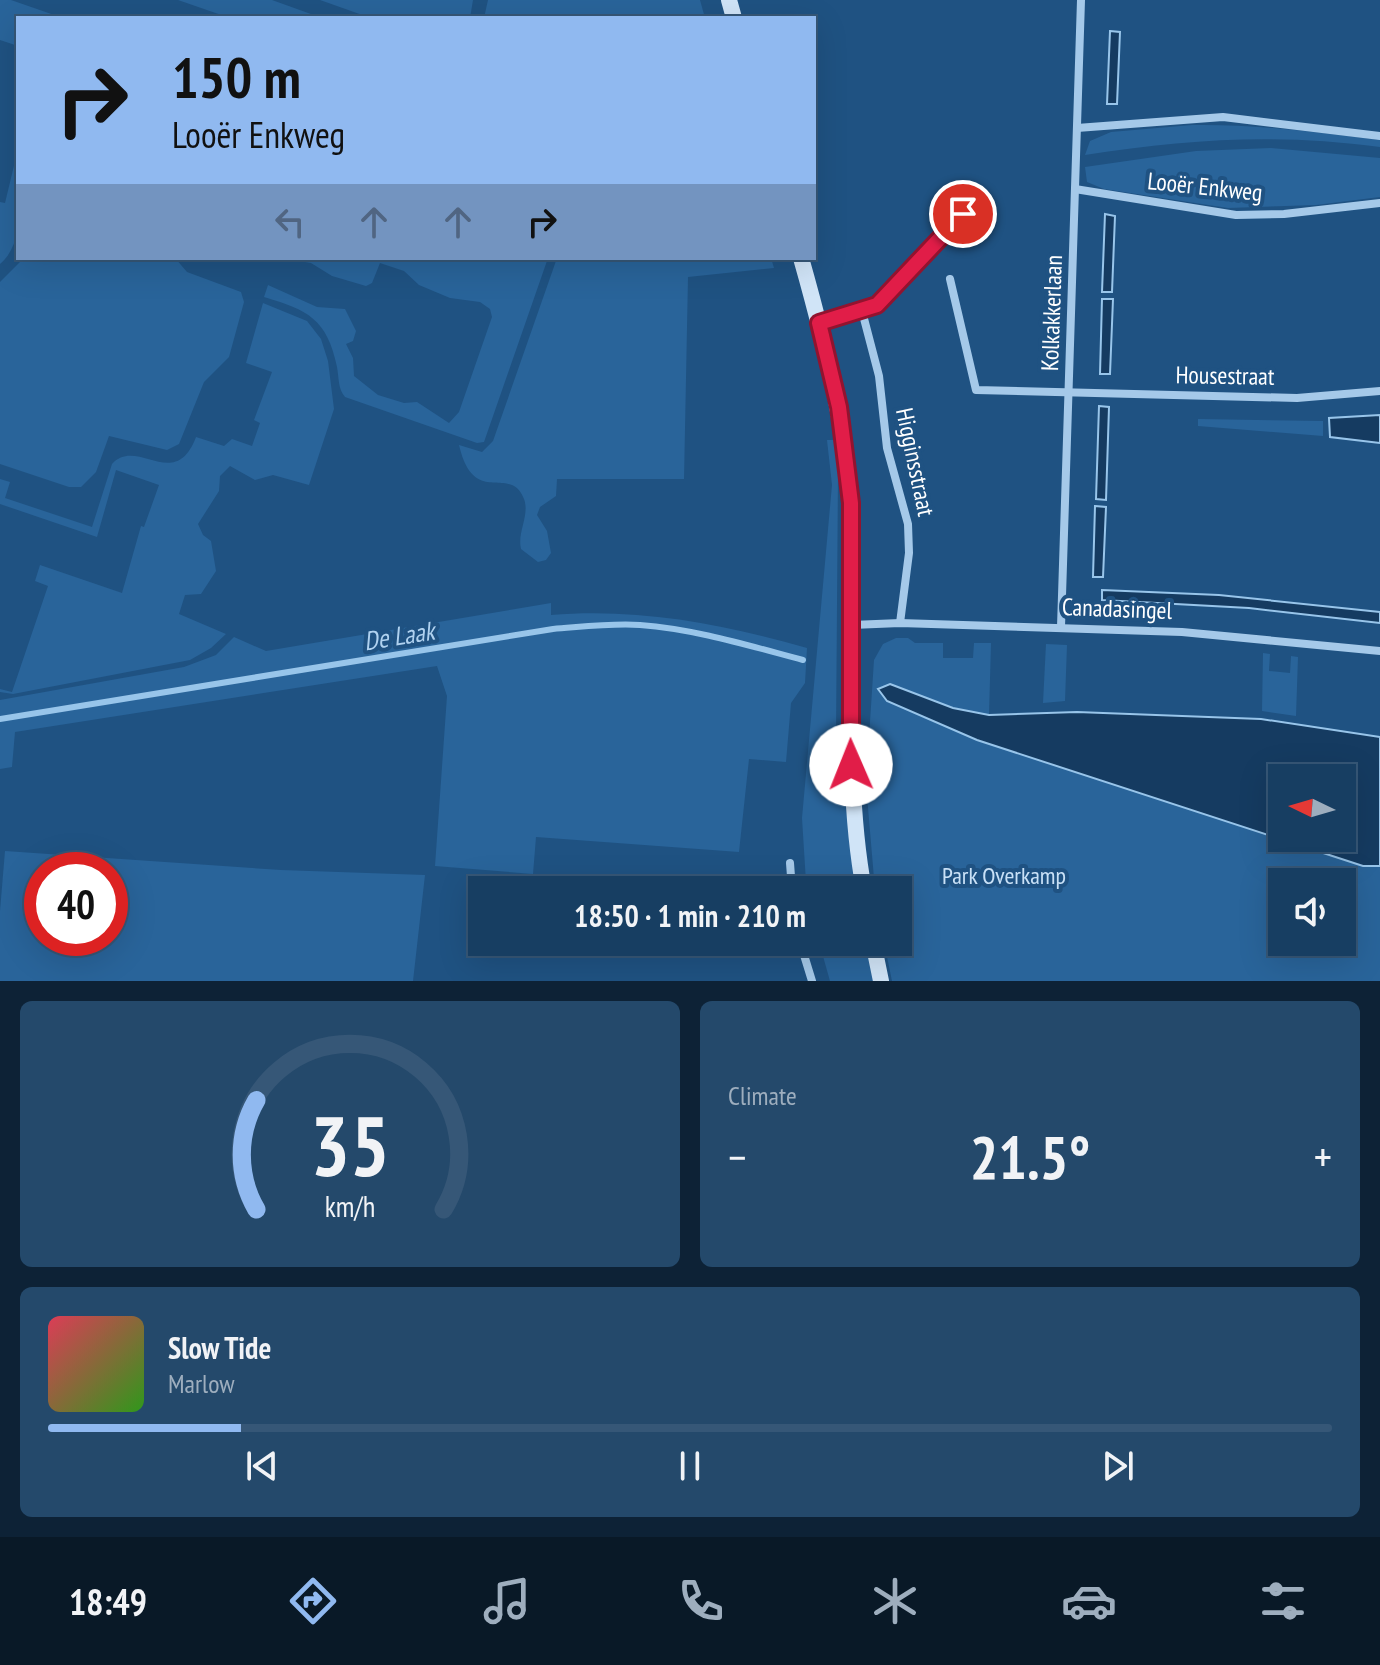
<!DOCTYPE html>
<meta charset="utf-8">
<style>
:root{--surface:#173e62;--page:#24496b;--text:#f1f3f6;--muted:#9eaebe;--line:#365777;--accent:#90b9f0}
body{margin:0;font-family:"PT Sans Narrow",sans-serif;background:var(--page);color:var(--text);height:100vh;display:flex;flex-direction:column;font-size:30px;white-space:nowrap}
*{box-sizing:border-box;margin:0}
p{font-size:26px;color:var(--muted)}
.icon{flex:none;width:44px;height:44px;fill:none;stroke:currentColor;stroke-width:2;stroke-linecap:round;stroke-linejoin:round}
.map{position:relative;height:981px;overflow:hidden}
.panel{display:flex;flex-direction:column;gap:20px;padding:20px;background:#0d2236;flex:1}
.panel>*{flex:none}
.banner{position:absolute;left:16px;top:16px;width:800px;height:244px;border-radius:0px;box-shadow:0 8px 32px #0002,0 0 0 2px var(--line);background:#90b9f0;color:#111;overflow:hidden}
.needle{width:52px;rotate:275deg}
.tools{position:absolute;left:1268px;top:764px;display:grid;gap:16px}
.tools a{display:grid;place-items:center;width:88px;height:88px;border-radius:0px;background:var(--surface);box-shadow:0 8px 32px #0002,0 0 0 2px var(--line);font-size:40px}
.speed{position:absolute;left:24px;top:852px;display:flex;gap:16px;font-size:40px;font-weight:700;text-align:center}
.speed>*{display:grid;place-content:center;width:104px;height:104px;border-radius:50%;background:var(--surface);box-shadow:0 8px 32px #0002,0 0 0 2px var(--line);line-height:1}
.speed .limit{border:12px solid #d22;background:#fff;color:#111}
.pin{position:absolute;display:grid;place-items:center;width:68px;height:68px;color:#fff;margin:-34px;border:4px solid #fff;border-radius:50%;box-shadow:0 2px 8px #0007}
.me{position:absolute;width:88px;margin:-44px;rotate:359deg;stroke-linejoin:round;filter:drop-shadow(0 0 6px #0008)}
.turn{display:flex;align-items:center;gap:28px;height:168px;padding:0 24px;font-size:36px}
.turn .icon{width:104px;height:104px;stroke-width:2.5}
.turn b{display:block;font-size:56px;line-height:68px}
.lanes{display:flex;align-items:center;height:76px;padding:0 24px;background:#0003;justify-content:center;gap:40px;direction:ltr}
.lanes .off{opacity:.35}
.big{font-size:60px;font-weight:700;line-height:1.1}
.panel .card{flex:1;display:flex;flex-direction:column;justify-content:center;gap:12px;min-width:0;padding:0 28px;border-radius:12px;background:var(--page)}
.panel .dial{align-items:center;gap:0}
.dial svg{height:208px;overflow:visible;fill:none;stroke:var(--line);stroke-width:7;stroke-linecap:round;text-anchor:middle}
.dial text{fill:var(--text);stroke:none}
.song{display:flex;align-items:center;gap:24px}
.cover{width:96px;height:96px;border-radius:12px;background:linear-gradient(135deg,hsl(350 70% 55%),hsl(110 70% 35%))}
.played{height:8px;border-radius:4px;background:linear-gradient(90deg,var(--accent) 15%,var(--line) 15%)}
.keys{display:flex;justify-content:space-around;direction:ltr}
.heat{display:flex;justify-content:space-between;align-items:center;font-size:44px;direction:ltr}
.panel .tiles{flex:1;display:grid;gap:20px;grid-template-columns:1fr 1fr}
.card:last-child{grid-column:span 2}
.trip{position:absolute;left:468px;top:876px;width:444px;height:80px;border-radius:0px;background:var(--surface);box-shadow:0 8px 32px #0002,0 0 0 2px var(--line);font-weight:700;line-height:80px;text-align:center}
.dock{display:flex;height:128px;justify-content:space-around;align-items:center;background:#091927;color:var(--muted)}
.dock .icon{width:56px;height:56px}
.dock .selected{color:var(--accent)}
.dock b{font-size:36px;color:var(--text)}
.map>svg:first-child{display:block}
.green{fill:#29649a;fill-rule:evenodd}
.water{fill:#153b61;stroke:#98c5ea;stroke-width:2;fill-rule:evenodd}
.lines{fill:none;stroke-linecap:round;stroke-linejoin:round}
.stream{stroke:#98c5ea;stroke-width:6}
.street{stroke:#a5c9e9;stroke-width:8}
.secondary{stroke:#d0e4f7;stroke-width:16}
.route-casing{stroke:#92132f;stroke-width:20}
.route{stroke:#e11d48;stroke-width:14}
.labels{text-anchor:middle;stroke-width:8;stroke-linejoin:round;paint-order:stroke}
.street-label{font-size:24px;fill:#fff;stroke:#1f5282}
.park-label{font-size:24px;fill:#c9e1f7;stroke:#1f5282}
.water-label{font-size:26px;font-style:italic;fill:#b0d2f0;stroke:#1f5282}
</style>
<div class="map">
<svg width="1380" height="981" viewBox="0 0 1380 981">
<rect width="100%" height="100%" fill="#1f5282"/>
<g class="green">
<path d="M0,0h11l49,17 -42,1v28l-18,-6z"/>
<path d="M178,0h94l50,18h-92z"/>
<path d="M320,0h153l-3,18 -102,-1z"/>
<path d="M488,0h212l5,18h-221z"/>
<path d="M1192,125c63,-1 125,7 188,15v7c-103,-14 -193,-8 -295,8l5,-14 21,-9z"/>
<path d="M1271,148l109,10v39l-64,8 -88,3 -124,-19 -17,-7 -2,-15 111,-16z"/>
<path d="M18,149c0,34 11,91 -18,115v-62l5,1z"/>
<path d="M24,258h151l12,14 54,20 3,10 -15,55 -25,25 -25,62 -12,6 -58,-14 -13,36 -15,15h-12l-69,-23v-182z"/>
<path d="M282,258h266l-64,184 -7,1 -132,-46c-7,-8 -6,-19 -8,-30 -10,-48 -29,-57 -73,-70l4,-12 49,22 28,2 11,22 -3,10 -7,3 7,14 1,18 24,19 26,8 13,-1 32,21 10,-11 33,-95 -2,-8 -10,-7 -30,-4 -31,-13 -15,-14 -24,-8 -8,20 -6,3 -34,-10 -21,-13z"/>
<path d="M557,258h214l3,10 -86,9 -4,202h-127l-1,17 -16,11 -3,8 10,16 4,22 -5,7 -8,2 -17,-13c-4,-17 9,-34 3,-50 -14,-36 -50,10 -65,-54l23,7 11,-11z"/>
<path d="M263,303l44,18 14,18 7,22 6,48 -25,76 -36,-10 -18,5 -25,-14 -10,10 -1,15 -21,33 5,11 8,6 5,30 -15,23 -16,1 -6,19 47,20 -15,14 -21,12 -177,34 -13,-2v-3l12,3 36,-106 -13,-5 5,-16 82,28 19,-67 3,1 15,-42 -43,-15 -19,67 -97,-33v-25l10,3 -5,16 87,29 20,-63c25,-28 63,29 84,-27l28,9 8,-7 20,7 8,-23 -6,-3 18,-48 -26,-9z"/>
<path d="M1198,419l125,2v15l-125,-10z"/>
<path d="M827,440h8l3,33 -2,263 21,154h-49l-2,-8 -4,-64 30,-333z"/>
<path d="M551,603v12c89,-7 171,9 256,33l-2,35 -14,20 -5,59 -37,-3 -10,93 -203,-15 -3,37 -98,-8 12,-170 -10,-30 -422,66 -3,35 -12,2v-69l184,-33 32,-12 18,-18 32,14z"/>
<path d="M896,638h12l7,5h28v15h30l1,-15h17l-2,72 -36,-7 -63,-24 -3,17 90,39 386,126h17v115h-488l-8,-39h14v-52h-23l-9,-106 8,-124 9,-16zM1282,882h60v60h-60z"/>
<path d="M1046,644l21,1 -2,56 -22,2z"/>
<path d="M1263,653l7,1 -1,17 21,2 1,-17 7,1 -2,59 -34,-5z"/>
<path d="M5,851l276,19 144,5 -12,106h-413v-70zM110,870v68h-68v-68z"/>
<path d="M819,942h47l7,39h-43z"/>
</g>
<g class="water">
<path d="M1110,31l10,1 -3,72h-10z"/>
<path d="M1105,214l10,2 -3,76h-10z"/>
<path d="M1102,299h11l-3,75h-10z"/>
<path d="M1099,406l10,1 -3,93 -10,-1z"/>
<path d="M1380,415v28l-50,-6 -1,-19z"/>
<path d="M1095,506l11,1 -3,70h-10z"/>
<path d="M1102,590l117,5 161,17v11l-131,-15 -147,-8z"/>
<path d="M890,684l63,24 36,7 88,-3 184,7 119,18v129h-17l-386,-126 -90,-39 -9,-12zM1282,778h60v60h-60z"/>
</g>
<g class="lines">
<path class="stream" d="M0,719l553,-90c28,-2 58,-6 87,-4 55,4 110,21 163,35"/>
<g class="street">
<path d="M1077,128l146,-11 157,19"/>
<path d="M1075,189l161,26 48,-1 96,-11"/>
<path d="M950,279l26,111 321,8 83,-7"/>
<path d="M862,311l17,65 8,72 21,76 1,29 -9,70"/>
<path d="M819,323l58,-18 86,-91"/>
<path d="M852,625l48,-2 282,9 198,19"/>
<path d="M1061,627l20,-627"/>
<path d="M790,863l2,27"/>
<path d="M800,942l12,39"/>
</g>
<g class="secondary">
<path d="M729,0l5,18"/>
<path d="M801,258c27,95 49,187 51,286 4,116 -9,231 12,346"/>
<path d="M873,942l8,39"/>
</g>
</g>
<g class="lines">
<g class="route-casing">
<path id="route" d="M851,765v-262l-12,-96 -20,-84 58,-18 86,-91"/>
</g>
<use href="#route" class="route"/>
</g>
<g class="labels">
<g class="street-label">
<text transform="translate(1205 187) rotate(6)" y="8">Looër Enkweg</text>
<text transform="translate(1052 313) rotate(-88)" y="8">Kolkakkerlaan</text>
<text transform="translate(1225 376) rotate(1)" y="8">Housestraat</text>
<text transform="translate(915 462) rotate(78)" y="8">Higginsstraat</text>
<text transform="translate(1117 609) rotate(2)" y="8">Canadasingel</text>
</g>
<g class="park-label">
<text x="1004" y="884">Park Overkamp</text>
</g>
<g class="water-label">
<text transform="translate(399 636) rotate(-9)" y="9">De Laak</text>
</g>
</g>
</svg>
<div class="tools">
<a><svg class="needle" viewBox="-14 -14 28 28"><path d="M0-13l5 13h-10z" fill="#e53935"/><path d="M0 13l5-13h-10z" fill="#9eaebe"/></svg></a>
<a><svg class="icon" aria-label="sound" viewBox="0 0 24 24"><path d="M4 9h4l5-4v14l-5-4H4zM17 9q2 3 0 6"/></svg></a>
</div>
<div class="speed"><div class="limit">40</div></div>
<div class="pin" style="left:963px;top:214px;background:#d93025"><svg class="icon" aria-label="arrive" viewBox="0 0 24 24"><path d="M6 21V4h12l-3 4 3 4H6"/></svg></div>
<svg class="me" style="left:851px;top:765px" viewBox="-20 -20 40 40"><circle r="19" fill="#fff"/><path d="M0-13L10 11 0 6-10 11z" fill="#e11d48"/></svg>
<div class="trip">18:50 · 1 min · 210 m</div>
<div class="banner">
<div class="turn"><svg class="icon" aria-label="right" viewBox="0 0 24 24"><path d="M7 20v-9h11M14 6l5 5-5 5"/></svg><div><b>150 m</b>Looër Enkweg</div></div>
<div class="lanes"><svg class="icon off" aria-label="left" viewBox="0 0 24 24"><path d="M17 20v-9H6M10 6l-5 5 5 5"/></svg><svg class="icon off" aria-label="ahead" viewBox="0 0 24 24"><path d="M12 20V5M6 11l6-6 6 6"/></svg><svg class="icon off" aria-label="ahead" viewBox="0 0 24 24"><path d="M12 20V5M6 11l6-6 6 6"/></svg><svg class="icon" aria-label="right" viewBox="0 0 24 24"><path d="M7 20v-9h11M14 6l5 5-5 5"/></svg></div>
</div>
</div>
<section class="panel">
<div class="tiles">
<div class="card dial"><svg viewBox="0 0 100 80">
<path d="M14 69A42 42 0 1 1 86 69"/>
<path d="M14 69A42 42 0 0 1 14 27" stroke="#90b9f0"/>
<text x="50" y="56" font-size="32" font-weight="700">35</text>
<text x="50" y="72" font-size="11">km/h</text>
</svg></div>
<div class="card"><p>Climate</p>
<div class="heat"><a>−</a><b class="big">21.5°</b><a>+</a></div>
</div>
<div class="card">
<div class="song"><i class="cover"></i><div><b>Slow Tide</b><p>Marlow</p></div></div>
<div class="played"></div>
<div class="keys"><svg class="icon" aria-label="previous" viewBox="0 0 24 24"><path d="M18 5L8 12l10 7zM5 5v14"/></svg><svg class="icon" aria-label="pause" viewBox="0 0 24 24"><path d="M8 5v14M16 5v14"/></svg><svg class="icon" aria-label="next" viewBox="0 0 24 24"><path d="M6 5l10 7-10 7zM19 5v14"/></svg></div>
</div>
</div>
</section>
<nav class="dock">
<b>18:49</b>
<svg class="icon selected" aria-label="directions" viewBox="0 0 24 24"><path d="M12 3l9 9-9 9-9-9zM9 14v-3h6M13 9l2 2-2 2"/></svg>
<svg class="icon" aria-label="music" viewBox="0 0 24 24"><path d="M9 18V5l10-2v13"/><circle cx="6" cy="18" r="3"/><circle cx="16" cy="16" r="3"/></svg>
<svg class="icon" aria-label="phone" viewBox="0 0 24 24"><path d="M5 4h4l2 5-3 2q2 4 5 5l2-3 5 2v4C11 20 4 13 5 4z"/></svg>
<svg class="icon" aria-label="climate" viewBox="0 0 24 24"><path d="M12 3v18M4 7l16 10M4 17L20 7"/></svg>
<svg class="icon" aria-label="car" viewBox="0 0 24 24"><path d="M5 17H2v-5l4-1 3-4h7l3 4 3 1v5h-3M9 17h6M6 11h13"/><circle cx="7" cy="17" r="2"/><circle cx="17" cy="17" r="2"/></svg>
<svg class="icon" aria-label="filters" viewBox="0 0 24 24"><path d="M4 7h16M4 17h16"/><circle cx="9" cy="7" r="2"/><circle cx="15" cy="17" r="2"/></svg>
</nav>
